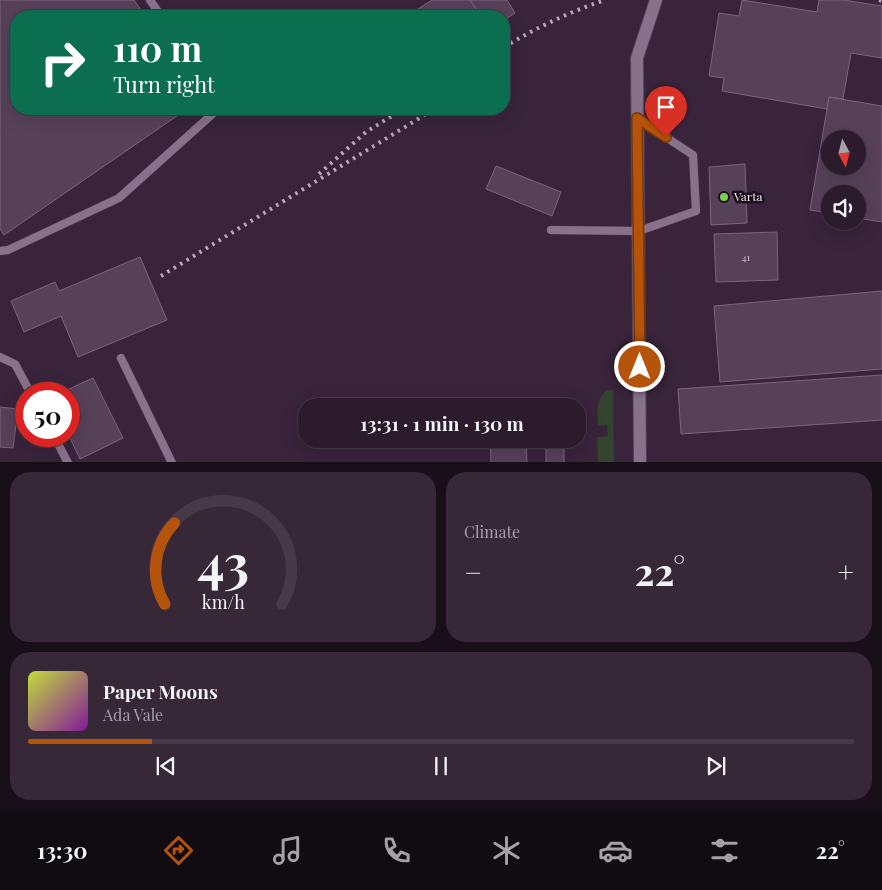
<!DOCTYPE html>
<meta charset="utf-8">
<style>
:root{--surface:#2b1b2c;--page:#372838;--text:#f1f3f6;--muted:#a6a1a9;--line:#473948;--accent:#b45309}
body{margin:0;font-family:"Playfair Display",serif;background:var(--page);color:var(--text);height:100vh;display:flex;flex-direction:column;font-size:19px;white-space:nowrap}
*{box-sizing:border-box;margin:0}
p{font-size:16px;color:var(--muted)}
.icon{flex:none;width:28px;height:28px;fill:none;stroke:currentColor;stroke-width:2;stroke-linecap:round;stroke-linejoin:round}
.map{position:relative;height:462px;overflow:hidden}
.drawer{display:flex;flex-direction:column;gap:10px;padding:10px;background:#180f18;flex:1}
.drawer>*{flex:none}
.top-card{position:absolute;left:10px;top:10px;width:500px;height:105px;border-radius:20px;box-shadow:0 5px 20px #0002,0 0 0 1px var(--line);background:#0b6e4f;color:#fff;overflow:hidden}
.needle{width:32px;rotate:173deg}
.tools{position:absolute;left:821px;top:130px;display:grid;gap:10px}
.tools a{display:grid;place-items:center;width:45px;height:45px;border-radius:50%;background:var(--surface);box-shadow:0 5px 20px #0002,0 0 0 1px var(--line);font-size:25px}
.speed{position:absolute;left:15px;top:382px;display:flex;gap:10px;font-size:25px;font-weight:700;text-align:center}
.speed>*{display:grid;place-content:center;width:65px;height:65px;border-radius:50%;background:var(--surface);box-shadow:0 5px 20px #0002,0 0 0 1px var(--line);line-height:1}
.speed .limit{border:8px solid #d22;background:#fff;color:#111}
.pin{position:absolute;display:grid;place-items:center;width:42px;height:42px;color:#fff;margin:-51px -21px;border-radius:50% 50% 50% 0;rotate:-45deg;box-shadow:0 0 5px #0007}
.pin .icon{rotate:45deg}
.me{position:absolute;width:55px;margin:-28px;rotate:0deg;stroke-linejoin:round;filter:drop-shadow(0 0 4px #0008)}
.turn{display:flex;align-items:center;gap:18px;height:105px;padding:0 20px;font-size:22px}
.turn .icon{width:65px;height:65px;stroke-width:2.5}
.turn b{display:block;font-size:35px;line-height:42px}
.big{font-size:38px;font-weight:700;line-height:1.1}
.drawer .widget{flex:1;display:flex;flex-direction:column;justify-content:center;gap:8px;min-width:0;padding:0 18px;border-radius:20px;background:var(--page)}
.drawer .dial{align-items:center;gap:0}
.dial svg{height:130px;overflow:visible;fill:none;stroke:var(--line);stroke-width:7;stroke-linecap:round;text-anchor:middle}
.dial text{fill:var(--text);stroke:none}
.song{display:flex;align-items:center;gap:15px}
.cover{width:60px;height:60px;border-radius:8px;background:linear-gradient(135deg,hsl(70 70% 55%),hsl(290 70% 35%))}
.played{height:5px;border-radius:2px;background:linear-gradient(90deg,var(--accent) 15%,var(--line) 15%)}
.keys{display:flex;justify-content:space-around;direction:ltr}
.heat{display:flex;justify-content:space-between;align-items:center;font-size:28px;direction:ltr}
.drawer .tiles{flex:1;display:grid;gap:10px;grid-template-columns:1fr 1fr}
.widget:last-child{grid-column:span 2}
.trip{position:absolute;left:298px;top:398px;width:288px;height:50px;border-radius:20px;background:var(--surface);box-shadow:0 5px 20px #0002,0 0 0 1px var(--line);font-weight:700;line-height:50px;text-align:center}
.tabs{display:flex;height:80px;justify-content:space-around;align-items:center;background:#110b12;color:var(--muted)}
.tabs .icon{width:35px;height:35px}
.tabs .selected{color:var(--accent)}
.tabs b{font-size:22px;color:var(--text)}
.map>svg:first-child{display:block}
.green{fill:#34432e}
.building{fill:#574159;stroke:#7c647e;fill-rule:evenodd}
.lines{fill:none;stroke-linecap:round;stroke-linejoin:round}
.lane-casing{stroke:#534054;stroke-width:9}
.secondary-casing{stroke:#534054;stroke-width:14}
.lane{stroke:#89718b;stroke-width:8}
.secondary{stroke:#89718b;stroke-width:12}
.rail{stroke:#b8a8ba;stroke-width:4;stroke-dasharray:2.5 5;stroke-linecap:butt}
.route-casing{stroke:#753606;stroke-width:12}
.route{stroke:#b45309;stroke-width:9}
.poi-dot{fill:#7cd155;stroke:#1b111b;stroke-width:2}
.labels{text-anchor:middle;stroke-width:5;stroke-linejoin:round;paint-order:stroke}
.number-label{font-size:10px;fill:#cdbdce}
.poi-label{font-size:12px;fill:#f4e6f5;stroke:#1b111b;text-anchor:start}
</style>
<div class="map">
<svg width="882" height="463" viewBox="0 0 882 463">
<rect width="100%" height="100%" fill="#39243b"/>
<path class="green" d="M607,390h6l1,72h-16l-1,-25 11,-1 -1,-11 -9,1c-1,-14 -2,-27 9,-36z"/>
<g class="building">
<path d="M0,0h134l11,16h-129v93h171l-183,126 -4,-6z"/>
<path d="M432,0h38l11,16h-74z"/>
<path d="M470,0h37l8,13 -11,7v-4h-23z"/>
<path d="M742,0l75,12 2,-12h24l39,6v52l-31,-5 -8,46 -14,-2 -2,12 -105,-18 2,-13 -15,-2 10,-63 20,3z"/>
<path d="M829,97l53,9v116l-24,-4v-24h-28v19l-20,-3zM830,139h28v27h-28z"/>
<path d="M745,164l2,59 -36,2 -2,-58z"/>
<path d="M496,166l65,26 -9,24 -66,-27z"/>
<path d="M777,232l1,48 -62,2 -2,-48z"/>
<path d="M140,257l27,63 -89,37 -17,-41 -37,16 -13,-31 44,-19 4,9z"/>
<path d="M882,291v78l-162,13 -6,-76z"/>
<path d="M882,375v45l-201,14 -3,-45z"/>
<path d="M93,378l30,60 -43,21 -11,-23v-42h-11z"/>
<rect x="545" y="401" width="18" height="5"/>
<path d="M0,407l18,2 -5,39 -13,-1z"/>
<path d="M490,439h36l1,24h-36z"/>
<rect x="546" y="439" width="18" height="24"/>
</g>
<g class="lines">
<g class="lane-casing">
<g id="lane">
<path d="M150,0l11,16"/>
<path d="M551,230l88,1 57,-20 -3,-56 -56,-37"/>
<path d="M0,251l8,-1 111,-52 99,-89"/>
<path d="M0,357l15,7 16,30"/>
<path d="M121,358l51,105"/>
<path d="M54,436l14,27"/>
</g>
</g>
<g class="secondary-casing">
<path id="secondary" d="M640,463l-3,-405 19,-58"/>
</g>
<use href="#lane" class="lane"/>
<use href="#secondary" class="secondary"/>
<g class="rail">
<path d="M879,0l3,1"/>
<path d="M504,47c32,-19 65,-35 101,-47"/>
<path d="M319,174l47,-42 37,-23"/>
<path d="M161,276l257,-157 14,-10"/>
</g>
</g>
<g class="lines">
<g class="route-casing">
<path id="route" d="M640,367l-3,-249 29,19"/>
</g>
<use href="#route" class="route"/>
</g>
<circle class="poi-dot" cx="724" cy="197" r="5"/>
<g class="labels">
<g class="number-label">
<text x="746" y="261">41</text>
</g>
<g class="poi-label">
<text x="734" y="201">Varta</text>
</g>
</g>
</svg>
<div class="tools">
<a><svg class="needle" viewBox="-14 -14 28 28"><path d="M0-13l5 13h-10z" fill="#e53935"/><path d="M0 13l5-13h-10z" fill="#a6a1a9"/></svg></a>
<a><svg class="icon" aria-label="sound" viewBox="0 0 24 24"><path d="M4 9h4l5-4v14l-5-4H4zM17 9q2 3 0 6"/></svg></a>
</div>
<div class="speed"><div class="limit">50</div></div>
<div class="pin" style="left:666px;top:137px;background:#d93025"><svg class="icon" aria-label="arrive" viewBox="0 0 24 24"><path d="M6 21V4h12l-3 4 3 4H6"/></svg></div>
<svg class="me" style="left:640px;top:367px" viewBox="-20 -20 40 40"><circle r="17" fill="#b45309" stroke="#fff" stroke-width="3"/><path d="M0-11L8 9 0 5-8 9z" fill="#fff"/></svg>
<div class="trip">13:31 · 1 min · 130 m</div>
<div class="top-card">
<div class="turn"><svg class="icon" aria-label="right" viewBox="0 0 24 24"><path d="M7 20v-9h11M14 6l5 5-5 5"/></svg><div><b>110 m</b>Turn right</div></div>
</div>
</div>
<section class="drawer">
<div class="tiles">
<div class="widget dial"><svg viewBox="0 0 100 80">
<path d="M14 69A42 42 0 1 1 86 69"/>
<path d="M14 69A42 42 0 0 1 20 19" stroke="#b45309"/>
<text x="50" y="56" font-size="32" font-weight="700">43</text>
<text x="50" y="72" font-size="11">km/h</text>
</svg></div>
<div class="widget"><p>Climate</p>
<div class="heat"><a>−</a><b class="big">22°</b><a>+</a></div>
</div>
<div class="widget">
<div class="song"><i class="cover"></i><div><b>Paper Moons</b><p>Ada Vale</p></div></div>
<div class="played"></div>
<div class="keys"><svg class="icon" aria-label="previous" viewBox="0 0 24 24"><path d="M18 5L8 12l10 7zM5 5v14"/></svg><svg class="icon" aria-label="pause" viewBox="0 0 24 24"><path d="M8 5v14M16 5v14"/></svg><svg class="icon" aria-label="next" viewBox="0 0 24 24"><path d="M6 5l10 7-10 7zM19 5v14"/></svg></div>
</div>
</div>
</section>
<nav class="tabs">
<b>13:30</b>
<svg class="icon selected" aria-label="directions" viewBox="0 0 24 24"><path d="M12 3l9 9-9 9-9-9zM9 14v-3h6M13 9l2 2-2 2"/></svg>
<svg class="icon" aria-label="music" viewBox="0 0 24 24"><path d="M9 18V5l10-2v13"/><circle cx="6" cy="18" r="3"/><circle cx="16" cy="16" r="3"/></svg>
<svg class="icon" aria-label="phone" viewBox="0 0 24 24"><path d="M5 4h4l2 5-3 2q2 4 5 5l2-3 5 2v4C11 20 4 13 5 4z"/></svg>
<svg class="icon" aria-label="climate" viewBox="0 0 24 24"><path d="M12 3v18M4 7l16 10M4 17L20 7"/></svg>
<svg class="icon" aria-label="car" viewBox="0 0 24 24"><path d="M5 17H2v-5l4-1 3-4h7l3 4 3 1v5h-3M9 17h6M6 11h13"/><circle cx="7" cy="17" r="2"/><circle cx="17" cy="17" r="2"/></svg>
<svg class="icon" aria-label="filters" viewBox="0 0 24 24"><path d="M4 7h16M4 17h16"/><circle cx="9" cy="7" r="2"/><circle cx="15" cy="17" r="2"/></svg>
<b>22°</b>
</nav>
